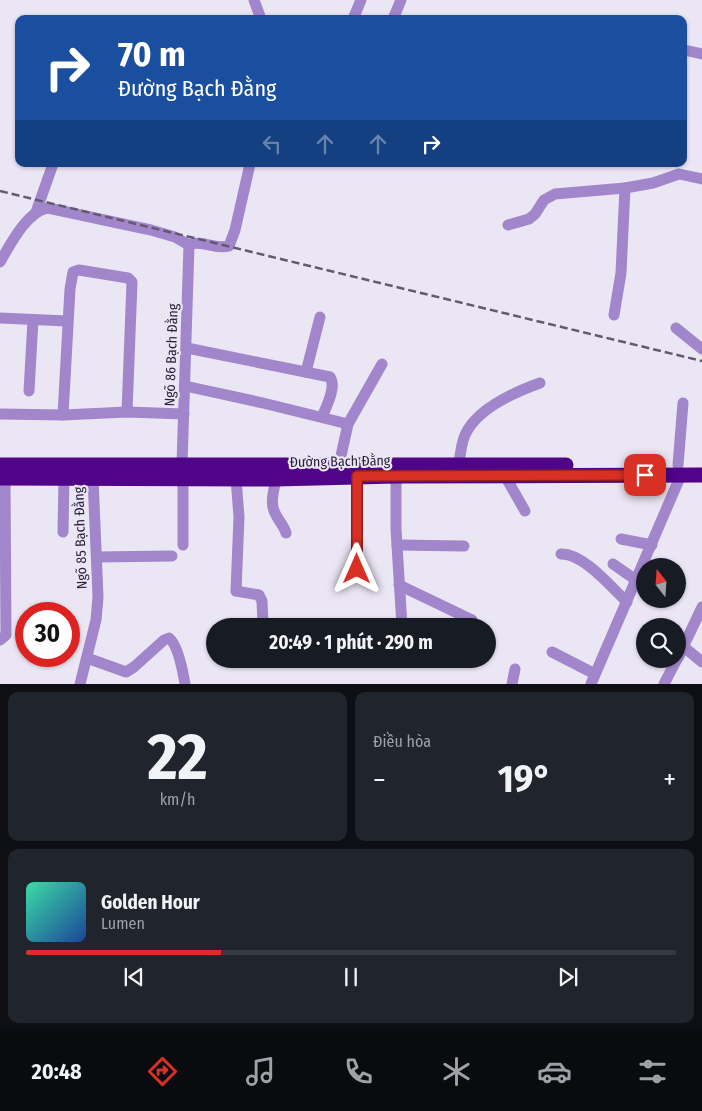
<!DOCTYPE html>
<html lang="vi">
<meta charset="utf-8">
<style>
:root{--surface:#171b24;--page:#20242c;--text:#f1f3f6;--muted:#9ea1a6;--line:#363941;--accent:#d93025}
body{margin:0;font-family:"Fira Sans Condensed",sans-serif;background:var(--page);color:var(--text);height:100vh;display:flex;flex-direction:column;font-size:19px;white-space:nowrap}
*{box-sizing:border-box;margin:0}
p{font-size:16px;color:var(--muted)}
.icon{flex:none;width:28px;height:28px;fill:none;stroke:currentColor;stroke-width:2;stroke-linecap:round;stroke-linejoin:round}
.map{position:relative;height:684px;overflow:hidden}
.panel{display:flex;flex-direction:column;gap:8px;padding:8px;background:#0d0f14;flex:1}
.panel>*{flex:none}
.top-card{position:absolute;left:15px;top:15px;width:672px;height:152px;border-radius:10px;box-shadow:0 1px 4px #0004;background:#1a4fa0;color:#fff;overflow:hidden}
.needle{width:32px;rotate:343deg}
.fabs{position:absolute;left:636px;top:558px;display:grid;gap:10px}
.fabs a{display:grid;place-items:center;width:50px;height:50px;border-radius:50%;background:var(--surface);box-shadow:0 1px 4px #0004;font-size:25px}
.speed{position:absolute;left:15px;top:602px;display:flex;gap:10px;font-size:25px;font-weight:700;text-align:center}
.speed>*{display:grid;place-content:center;width:65px;height:65px;border-radius:50%;background:var(--surface);box-shadow:0 1px 4px #0004;line-height:1}
.speed .limit{border:8px solid #d22;background:#fff;color:#111}
.pin{position:absolute;display:grid;place-items:center;width:42px;height:42px;color:#fff;margin:-21px;border-radius:10px;box-shadow:0 2px 8px #0006}
.me{position:absolute;width:55px;margin:-28px;rotate:0deg;stroke-linejoin:round;filter:drop-shadow(0 0 4px #0008)}
.turn{display:flex;align-items:center;gap:18px;height:105px;padding:0 20px;font-size:22px}
.turn .icon{width:65px;height:65px;stroke-width:2.5}
.turn b{display:block;font-size:35px;line-height:42px}
.lanes{display:flex;align-items:center;height:48px;padding:0 20px;background:#0003;justify-content:center;gap:25px;direction:ltr}
.lanes .off{opacity:.35}
.big{font-size:38px;font-weight:700;line-height:1.1}
.panel .card{flex:1;display:flex;flex-direction:column;justify-content:center;gap:8px;min-width:0;padding:0 18px;border-radius:10px;background:var(--page)}
.panel .dial{align-items:center;gap:0}
.dial b{font-size:65px;line-height:1}
.song{display:flex;align-items:center;gap:15px}
.cover{width:60px;height:60px;border-radius:8px;background:linear-gradient(135deg,hsl(160 70% 55%),hsl(220 70% 35%))}
.played{height:5px;border-radius:2px;background:linear-gradient(90deg,var(--accent) 30%,var(--line) 30%)}
.keys{display:flex;justify-content:space-around;direction:ltr}
.heat{display:flex;justify-content:space-between;align-items:center;font-size:28px;direction:ltr}
.panel .tiles{flex:1;display:grid;gap:8px;grid-template-columns:1fr 1fr}
.card:last-child{grid-column:span 2}
.trip{position:absolute;left:206px;top:618px;width:290px;height:50px;border-radius:25px;background:var(--surface);box-shadow:0 1px 4px #0004;font-weight:700;line-height:50px;text-align:center}
.tab-bar{display:flex;height:80px;justify-content:space-around;align-items:center;background:#090b0e;color:var(--muted)}
.tab-bar .icon{width:35px;height:35px}
.tab-bar .current{color:var(--accent)}
.tab-bar b{font-size:22px;color:var(--text)}
.map>svg:first-child{display:block}
.lines{fill:none;stroke-linecap:round;stroke-linejoin:round}
.minor{stroke:#a286cb;stroke-width:11}
.highway{stroke:#500488;stroke-width:15}
.rail{stroke:#635a71;stroke-width:2.5;stroke-dasharray:8 4;stroke-linecap:butt}
.route-casing{stroke:#8d1f18;stroke-width:12}
.route{stroke:#d93025;stroke-width:9}
.labels{text-anchor:middle;stroke-width:4.5;stroke-linejoin:round;paint-order:stroke}
.street-label{font-size:14px;fill:#2b203b;stroke:#ebe6f4}
</style>
<div class="map">
<svg width="702" height="684" viewBox="0 0 702 684">
<rect width="100%" height="100%" fill="#ebe6f4"/>
<g class="lines">
<g class="minor">
<path d="M254,0l7,19"/>
<path d="M353,19l8,-19"/>
<path d="M393,19l8,-19"/>
<path d="M684,50l18,4"/>
<path d="M36,212l17,-48"/>
<path d="M508,225l21,-6 6,-5 9,-14 11,-6 70,-6"/>
<path d="M189,245c12,-6 27,5 40,1l6,-16 15,-66"/>
<path d="M0,262c10,-17 27,-51 48,-54l103,22 24,7 14,8"/>
<path d="M614,315l7,-42 4,-85 28,-5 26,-9 23,5"/>
<path d="M0,318l67,3"/>
<path d="M676,328l26,21"/>
<path d="M187,348l143,29c7,10 -4,30 -8,40"/>
<path d="M306,372l14,-55"/>
<path d="M185,386l78,17 85,21"/>
<path d="M29,391l4,-71"/>
<path d="M0,414l63,1 64,-3 57,2"/>
<path d="M63,415l7,-126 3,-17 6,-2 49,8 4,4 -5,130"/>
<path d="M182,465l7,-220"/>
<path d="M339,465l9,-41 34,-60"/>
<path d="M459,465c1,-10 2,-21 6,-30 12,-27 50,-43 75,-52"/>
<path d="M678,465l5,-62"/>
<path d="M396,476v53l6,97"/>
<path d="M505,476l20,35"/>
<path d="M236,478l3,39 -3,74 23,4 3,6 1,23"/>
<path d="M276,479c-2,11 -7,25 0,36 3,6 8,11 10,18"/>
<path d="M63,532l1,-54"/>
<path d="M621,539l31,6"/>
<path d="M183,545v-67"/>
<path d="M397,545l67,1"/>
<path d="M561,554c22,-1 50,33 66,48"/>
<path d="M97,557l75,-1"/>
<path d="M613,564l23,16"/>
<path d="M357,569v-93"/>
<path d="M399,585l73,35"/>
<path d="M0,640l6,-5 -1,-157"/>
<path d="M679,643l23,19"/>
<path d="M552,652l43,22"/>
<path d="M87,658l39,14 8,-5 30,-27 5,-2c9,7 14,34 16,46"/>
<path d="M678,658l24,-51"/>
<path d="M80,684l16,-64 2,-23 -5,-119"/>
<path d="M512,684l3,-15"/>
<path d="M591,684l90,-209"/>
<path d="M664,684l13,-25"/>
</g>
<g class="highway">
<path d="M0,465h566"/>
<path d="M0,478l276,1 120,-3 306,-1"/>
</g>
<path class="rail" d="M0,191l702,170"/>
</g>
<g class="lines">
<g class="route-casing">
<path id="route" d="M357,569v-93l288,-1"/>
</g>
<use href="#route" class="route"/>
</g>
<g class="labels">
<g class="street-label">
<text transform="translate(171 355) rotate(-88)" y="5">Ngõ 86 Bạch Đằng</text>
<text transform="translate(340 461) rotate(-1)" y="5">Đường Bạch Đằng</text>
<text transform="translate(80 538) rotate(-92)" y="5">Ngõ 85 Bạch Đằng</text>
</g>
</g>
</svg>
<div class="fabs">
<a><svg class="needle" viewBox="-14 -14 28 28"><path d="M0-13l5 13h-10z" fill="#e53935"/><path d="M0 13l5-13h-10z" fill="#9ea1a6"/></svg></a>
<a><svg class="icon" aria-label="search" viewBox="0 0 24 24"><circle cx="10" cy="10" r="6"/><path d="M15 15l6 6"/></svg></a>
</div>
<div class="speed"><div class="limit">30</div></div>
<div class="pin" style="left:645px;top:475px;background:#d93025"><svg class="icon" aria-label="arrive" viewBox="0 0 24 24"><path d="M6 21V4h12l-3 4 3 4H6"/></svg></div>
<svg class="me" style="left:357px;top:569px" viewBox="-20 -20 40 40"><path d="M0-17L14 15 0 8-14 15z" fill="#d93025" stroke="#fff" stroke-width="4"/></svg>
<div class="trip">20:49 · 1 phút · 290 m</div>
<div class="top-card">
<div class="turn"><svg class="icon" aria-label="right" viewBox="0 0 24 24"><path d="M7 20v-9h11M14 6l5 5-5 5"/></svg><div><b>70 m</b>Đường Bạch Đằng</div></div>
<div class="lanes"><svg class="icon off" aria-label="left" viewBox="0 0 24 24"><path d="M17 20v-9H6M10 6l-5 5 5 5"/></svg><svg class="icon off" aria-label="ahead" viewBox="0 0 24 24"><path d="M12 20V5M6 11l6-6 6 6"/></svg><svg class="icon off" aria-label="ahead" viewBox="0 0 24 24"><path d="M12 20V5M6 11l6-6 6 6"/></svg><svg class="icon" aria-label="right" viewBox="0 0 24 24"><path d="M7 20v-9h11M14 6l5 5-5 5"/></svg></div>
</div>
</div>
<section class="panel">
<div class="tiles">
<div class="card dial"><b>22</b><p>km/h</p></div>
<div class="card"><p>Điều hòa</p>
<div class="heat"><a>−</a><b class="big">19°</b><a>+</a></div>
</div>
<div class="card">
<div class="song"><i class="cover"></i><div><b>Golden Hour</b><p>Lumen</p></div></div>
<div class="played"></div>
<div class="keys"><svg class="icon" aria-label="previous" viewBox="0 0 24 24"><path d="M18 5L8 12l10 7zM5 5v14"/></svg><svg class="icon" aria-label="pause" viewBox="0 0 24 24"><path d="M8 5v14M16 5v14"/></svg><svg class="icon" aria-label="next" viewBox="0 0 24 24"><path d="M6 5l10 7-10 7zM19 5v14"/></svg></div>
</div>
</div>
</section>
<nav class="tab-bar">
<b>20:48</b>
<svg class="icon current" aria-label="directions" viewBox="0 0 24 24"><path d="M12 3l9 9-9 9-9-9zM9 14v-3h6M13 9l2 2-2 2"/></svg>
<svg class="icon" aria-label="music" viewBox="0 0 24 24"><path d="M9 18V5l10-2v13"/><circle cx="6" cy="18" r="3"/><circle cx="16" cy="16" r="3"/></svg>
<svg class="icon" aria-label="phone" viewBox="0 0 24 24"><path d="M5 4h4l2 5-3 2q2 4 5 5l2-3 5 2v4C11 20 4 13 5 4z"/></svg>
<svg class="icon" aria-label="climate" viewBox="0 0 24 24"><path d="M12 3v18M4 7l16 10M4 17L20 7"/></svg>
<svg class="icon" aria-label="car" viewBox="0 0 24 24"><path d="M5 17H2v-5l4-1 3-4h7l3 4 3 1v5h-3M9 17h6M6 11h13"/><circle cx="7" cy="17" r="2"/><circle cx="17" cy="17" r="2"/></svg>
<svg class="icon" aria-label="filters" viewBox="0 0 24 24"><path d="M4 7h16M4 17h16"/><circle cx="9" cy="7" r="2"/><circle cx="15" cy="17" r="2"/></svg>
</nav>
